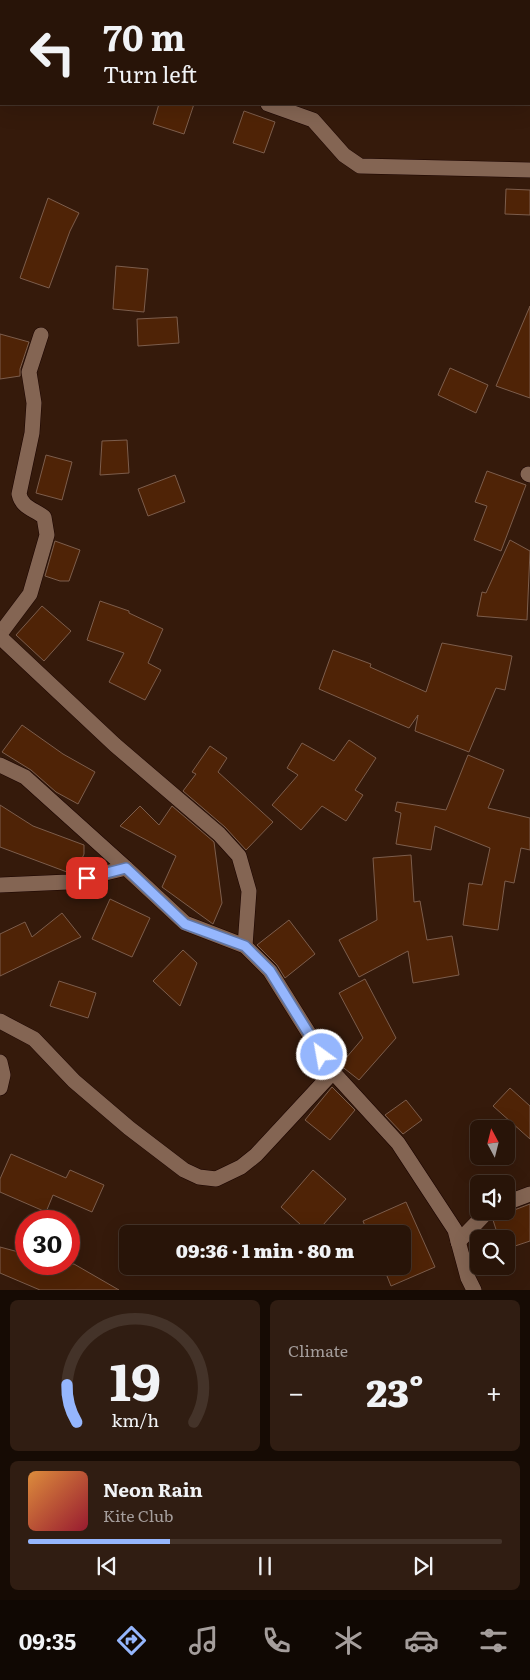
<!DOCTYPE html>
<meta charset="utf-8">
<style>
:root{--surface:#281408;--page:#301d12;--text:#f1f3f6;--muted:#a59e9c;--line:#443329;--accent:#95b6fd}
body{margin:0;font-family:Literata,serif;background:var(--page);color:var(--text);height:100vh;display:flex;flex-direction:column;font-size:19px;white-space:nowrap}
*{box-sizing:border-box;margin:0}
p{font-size:16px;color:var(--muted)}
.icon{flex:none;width:28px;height:28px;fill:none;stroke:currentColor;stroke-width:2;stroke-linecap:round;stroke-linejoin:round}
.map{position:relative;height:1290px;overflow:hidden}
.sheet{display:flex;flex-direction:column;gap:10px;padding:10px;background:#160b04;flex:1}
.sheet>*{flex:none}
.guide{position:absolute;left:0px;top:0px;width:530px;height:105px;box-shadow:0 5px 20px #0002,0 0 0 1px var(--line);background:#281408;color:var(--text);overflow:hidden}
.needle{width:32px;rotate:353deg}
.controls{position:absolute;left:470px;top:1120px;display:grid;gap:10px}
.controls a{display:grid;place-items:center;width:45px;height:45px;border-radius:8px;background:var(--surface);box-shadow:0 5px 20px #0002,0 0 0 1px var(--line);font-size:25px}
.speed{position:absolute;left:15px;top:1210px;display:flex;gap:10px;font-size:25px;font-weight:700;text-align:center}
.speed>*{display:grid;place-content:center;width:65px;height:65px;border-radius:50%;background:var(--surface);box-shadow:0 5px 20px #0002,0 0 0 1px var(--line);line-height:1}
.speed .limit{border:8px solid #d22;background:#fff;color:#111}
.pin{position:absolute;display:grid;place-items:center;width:42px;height:42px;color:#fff;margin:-21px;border-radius:10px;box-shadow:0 2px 8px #0006}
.me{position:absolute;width:55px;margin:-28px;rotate:328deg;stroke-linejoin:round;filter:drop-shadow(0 0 4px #0008)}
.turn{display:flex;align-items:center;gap:18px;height:105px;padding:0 20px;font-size:22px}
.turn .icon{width:65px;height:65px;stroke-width:2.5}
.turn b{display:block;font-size:35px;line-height:42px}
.big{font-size:38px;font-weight:800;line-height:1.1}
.sheet .tile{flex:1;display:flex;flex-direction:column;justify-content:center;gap:8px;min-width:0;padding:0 18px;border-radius:8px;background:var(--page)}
.sheet .dial{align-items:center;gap:0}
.dial svg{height:130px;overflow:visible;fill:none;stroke:var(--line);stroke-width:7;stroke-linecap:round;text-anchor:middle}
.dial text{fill:var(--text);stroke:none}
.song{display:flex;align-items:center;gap:15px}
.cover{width:60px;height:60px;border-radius:8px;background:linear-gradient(135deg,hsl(30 70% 55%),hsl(350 70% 35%))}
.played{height:5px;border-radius:2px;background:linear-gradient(90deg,var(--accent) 30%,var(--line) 30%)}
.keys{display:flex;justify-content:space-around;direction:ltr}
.heat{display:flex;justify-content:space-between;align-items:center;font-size:28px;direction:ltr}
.sheet .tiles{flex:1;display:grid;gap:10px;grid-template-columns:1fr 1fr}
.tile:last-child{grid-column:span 2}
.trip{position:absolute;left:119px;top:1225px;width:292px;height:50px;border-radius:8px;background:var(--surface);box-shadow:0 5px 20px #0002,0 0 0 1px var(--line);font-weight:800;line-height:50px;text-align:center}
.tab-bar{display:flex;height:80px;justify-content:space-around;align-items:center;background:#100803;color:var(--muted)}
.tab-bar .icon{width:35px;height:35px}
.tab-bar .current{color:var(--accent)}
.tab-bar b{font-size:22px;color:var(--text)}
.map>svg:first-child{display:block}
.building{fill:#4f2306;stroke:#7c5d4c}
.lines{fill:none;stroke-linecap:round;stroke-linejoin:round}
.minor-casing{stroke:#1b0400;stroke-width:16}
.minor{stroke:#846553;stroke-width:15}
.route-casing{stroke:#6176a4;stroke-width:12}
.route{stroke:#95b6fd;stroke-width:9}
</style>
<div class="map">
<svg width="530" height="1290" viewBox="0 0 530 1290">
<rect width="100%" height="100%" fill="#351a0b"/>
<g class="building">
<path d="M159,104h35l-10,30 -31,-10z"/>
<path d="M244,111l31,11 -11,31 -31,-10z"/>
<path d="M506,189l24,1v25l-25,-1z"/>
<path d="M48,198l31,15 -9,18 -21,57 -29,-10z"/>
<path d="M116,266l32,3 -4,43 -31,-3z"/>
<path d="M530,306v92l-34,-12z"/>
<path d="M177,317l2,26 -41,3 -1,-27z"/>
<path d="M0,334l29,8 -9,27v7l-20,3z"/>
<path d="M450,368l38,17 -12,28 -38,-18z"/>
<path d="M127,440l2,33 -29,2 2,-34z"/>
<path d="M46,455l26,7 -10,38 -26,-7z"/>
<path d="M487,471l39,14 -25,66 -27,-11 13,-34 -12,-4z"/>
<path d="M175,475l10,27 -37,14 -10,-27z"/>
<path d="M510,540l20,11 -3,69 -50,-4 5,-24 4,1z"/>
<path d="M55,541l25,9 -11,31h-9l-15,-5z"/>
<path d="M100,601l29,10v2l34,16 -15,34 13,7 -16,30 -36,-18 15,-29 -37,-13z"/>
<path d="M42,606l29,25 -27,30 -28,-26z"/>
<path d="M442,643l70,13 -7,34 -9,-2 -27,64 -54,-21 3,-16 -9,13 -90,-39 14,-39 38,14 -1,3 56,25z"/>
<path d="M22,725l41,29 32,18 -17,32 -22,-12 -25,-22 -29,-18z"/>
<path d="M349,740l27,18 -21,32 8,5 -17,26 -24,-15 -21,24 -29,-25 26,-30 -11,-7 15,-25 32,18z"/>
<path d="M210,746l17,12 -9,14 55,50 -27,28 -21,-23 -42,-36 13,-17 -4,-2z"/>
<path d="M468,755l36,15 -16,38 42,10v32l-9,-2 -7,35 -9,-2 -7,49 -35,-5 6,-42 13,2 8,-37 -55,-22 -4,24 -35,-6 5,-31 -6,-2 2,-9 49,8z"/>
<path d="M0,805l33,21 51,19v9l-7,16 -10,2 -67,-25z"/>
<path d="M140,806l19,19 13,-19 42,36 8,61 -9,21 -51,-37 14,-31 -56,-30z"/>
<path d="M411,855l3,47 6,-1 7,39 25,-4 7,39 -46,8 -5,-32 -49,26 -20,-37 38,-20 -4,-62z"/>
<path d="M110,899l40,19 -18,39 -40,-18z"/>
<path d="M62,913l19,24 -81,39v-42l25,-12 7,15z"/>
<path d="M289,920l26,34 -30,24 -8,-13 -20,-20z"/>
<path d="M183,950l14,13 -17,43 -27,-25z"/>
<path d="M365,979l31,59 -37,42 -19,-15 23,-27 -24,-45z"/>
<path d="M59,981l37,12 -8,25 -38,-12z"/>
<path d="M332,1087l23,23 -25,30 -25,-20z"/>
<path d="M510,1088l20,18v33l-37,-33z"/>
<path d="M406,1100l16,20 -19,14 -18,-19z"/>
<path d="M11,1154l55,24 4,-8 34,15 -12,27 -39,-17 -7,17 -46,-20v-13z"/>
<path d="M313,1170l33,29 -31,35h-4l-30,-27z"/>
<path d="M406,1202l29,65 -44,19 -8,-20h19v-32h-34l-5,-13z"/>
<path d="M530,1204v37l-24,8v-10h-7l-6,-19 4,-7 12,-1z"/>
<path d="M0,1247l26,7v10h48l45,26h-79l-40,-17z"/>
</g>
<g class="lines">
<g class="minor-casing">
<g id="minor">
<path d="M95,0l1,1"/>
<path d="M9,1v-1"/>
<path d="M0,14l1,-1"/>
<path d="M268,104l45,16 31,35 16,11 170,4"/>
<path d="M528,474l2,1"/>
<path d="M0,634l30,-40 17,-59 -3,-18c-10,-8 -22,-9 -25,-23l13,-61 2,-30 -5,-31 12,-37"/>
<path d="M0,637l115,108 104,89 20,22 10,35 -4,55"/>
<path d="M0,765l25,12 101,91"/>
<path d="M0,885l68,-3 58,-14 59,55 60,23 25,25 63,101 65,71 57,87 13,48 6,12"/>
<path d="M0,1021l34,18 40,42 55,47 55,42 15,7 17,2 25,-12 15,-12 77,-83"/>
<path d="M0,1062l3,13 -3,13"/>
<path d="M506,1203l24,-9"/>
<path d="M458,1242l30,-31"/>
</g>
</g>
<use href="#minor" class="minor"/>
</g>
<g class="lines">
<g class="route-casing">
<path id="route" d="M87,878l39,-10 59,56 60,22 25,25 52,84"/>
</g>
<use href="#route" class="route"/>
</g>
</svg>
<div class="controls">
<a><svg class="needle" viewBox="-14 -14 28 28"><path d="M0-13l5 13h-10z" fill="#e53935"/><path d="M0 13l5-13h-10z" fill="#a59e9c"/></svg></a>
<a><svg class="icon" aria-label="sound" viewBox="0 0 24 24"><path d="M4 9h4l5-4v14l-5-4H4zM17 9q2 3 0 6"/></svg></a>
<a><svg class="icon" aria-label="search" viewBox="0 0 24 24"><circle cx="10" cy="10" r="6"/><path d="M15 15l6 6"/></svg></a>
</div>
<div class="speed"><div class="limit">30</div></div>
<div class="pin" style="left:87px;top:878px;background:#d93025"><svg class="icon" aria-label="arrive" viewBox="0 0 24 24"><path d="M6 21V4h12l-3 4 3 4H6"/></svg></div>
<svg class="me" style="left:322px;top:1055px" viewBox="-20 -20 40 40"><circle r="17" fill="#95b6fd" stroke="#fff" stroke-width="3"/><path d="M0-11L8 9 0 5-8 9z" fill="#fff"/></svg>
<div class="trip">09:36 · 1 min · 80 m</div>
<div class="guide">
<div class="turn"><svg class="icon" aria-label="left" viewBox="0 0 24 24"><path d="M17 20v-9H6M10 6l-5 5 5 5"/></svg><div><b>70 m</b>Turn left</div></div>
</div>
</div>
<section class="sheet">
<div class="tiles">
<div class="tile dial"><svg viewBox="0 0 100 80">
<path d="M14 69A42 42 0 1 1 86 69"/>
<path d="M14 69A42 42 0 0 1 8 46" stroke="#95b6fd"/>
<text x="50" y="56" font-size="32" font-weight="700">19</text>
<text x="50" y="72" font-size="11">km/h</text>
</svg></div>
<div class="tile"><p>Climate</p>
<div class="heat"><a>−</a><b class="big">23°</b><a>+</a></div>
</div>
<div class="tile">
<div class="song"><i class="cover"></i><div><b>Neon Rain</b><p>Kite Club</p></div></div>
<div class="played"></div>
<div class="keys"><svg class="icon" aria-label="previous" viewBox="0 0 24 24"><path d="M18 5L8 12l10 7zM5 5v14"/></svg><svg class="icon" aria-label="pause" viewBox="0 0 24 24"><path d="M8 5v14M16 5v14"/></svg><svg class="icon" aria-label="next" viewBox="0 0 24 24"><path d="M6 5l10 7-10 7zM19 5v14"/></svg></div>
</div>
</div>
</section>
<nav class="tab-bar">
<b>09:35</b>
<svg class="icon current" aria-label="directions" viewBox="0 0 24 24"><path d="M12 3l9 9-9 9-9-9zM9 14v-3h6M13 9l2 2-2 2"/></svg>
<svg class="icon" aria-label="music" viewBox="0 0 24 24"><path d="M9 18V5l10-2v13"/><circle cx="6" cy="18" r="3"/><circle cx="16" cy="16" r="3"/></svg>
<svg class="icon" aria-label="phone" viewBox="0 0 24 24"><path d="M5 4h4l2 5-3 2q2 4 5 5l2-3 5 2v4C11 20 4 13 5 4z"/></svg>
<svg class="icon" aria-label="climate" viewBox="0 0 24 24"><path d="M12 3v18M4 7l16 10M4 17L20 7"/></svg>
<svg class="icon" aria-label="car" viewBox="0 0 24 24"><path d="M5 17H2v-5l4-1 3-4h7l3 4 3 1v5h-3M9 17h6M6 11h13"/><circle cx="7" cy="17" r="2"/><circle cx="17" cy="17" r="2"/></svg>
<svg class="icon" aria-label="filters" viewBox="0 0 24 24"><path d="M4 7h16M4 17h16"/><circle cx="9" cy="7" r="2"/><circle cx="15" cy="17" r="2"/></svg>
</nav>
